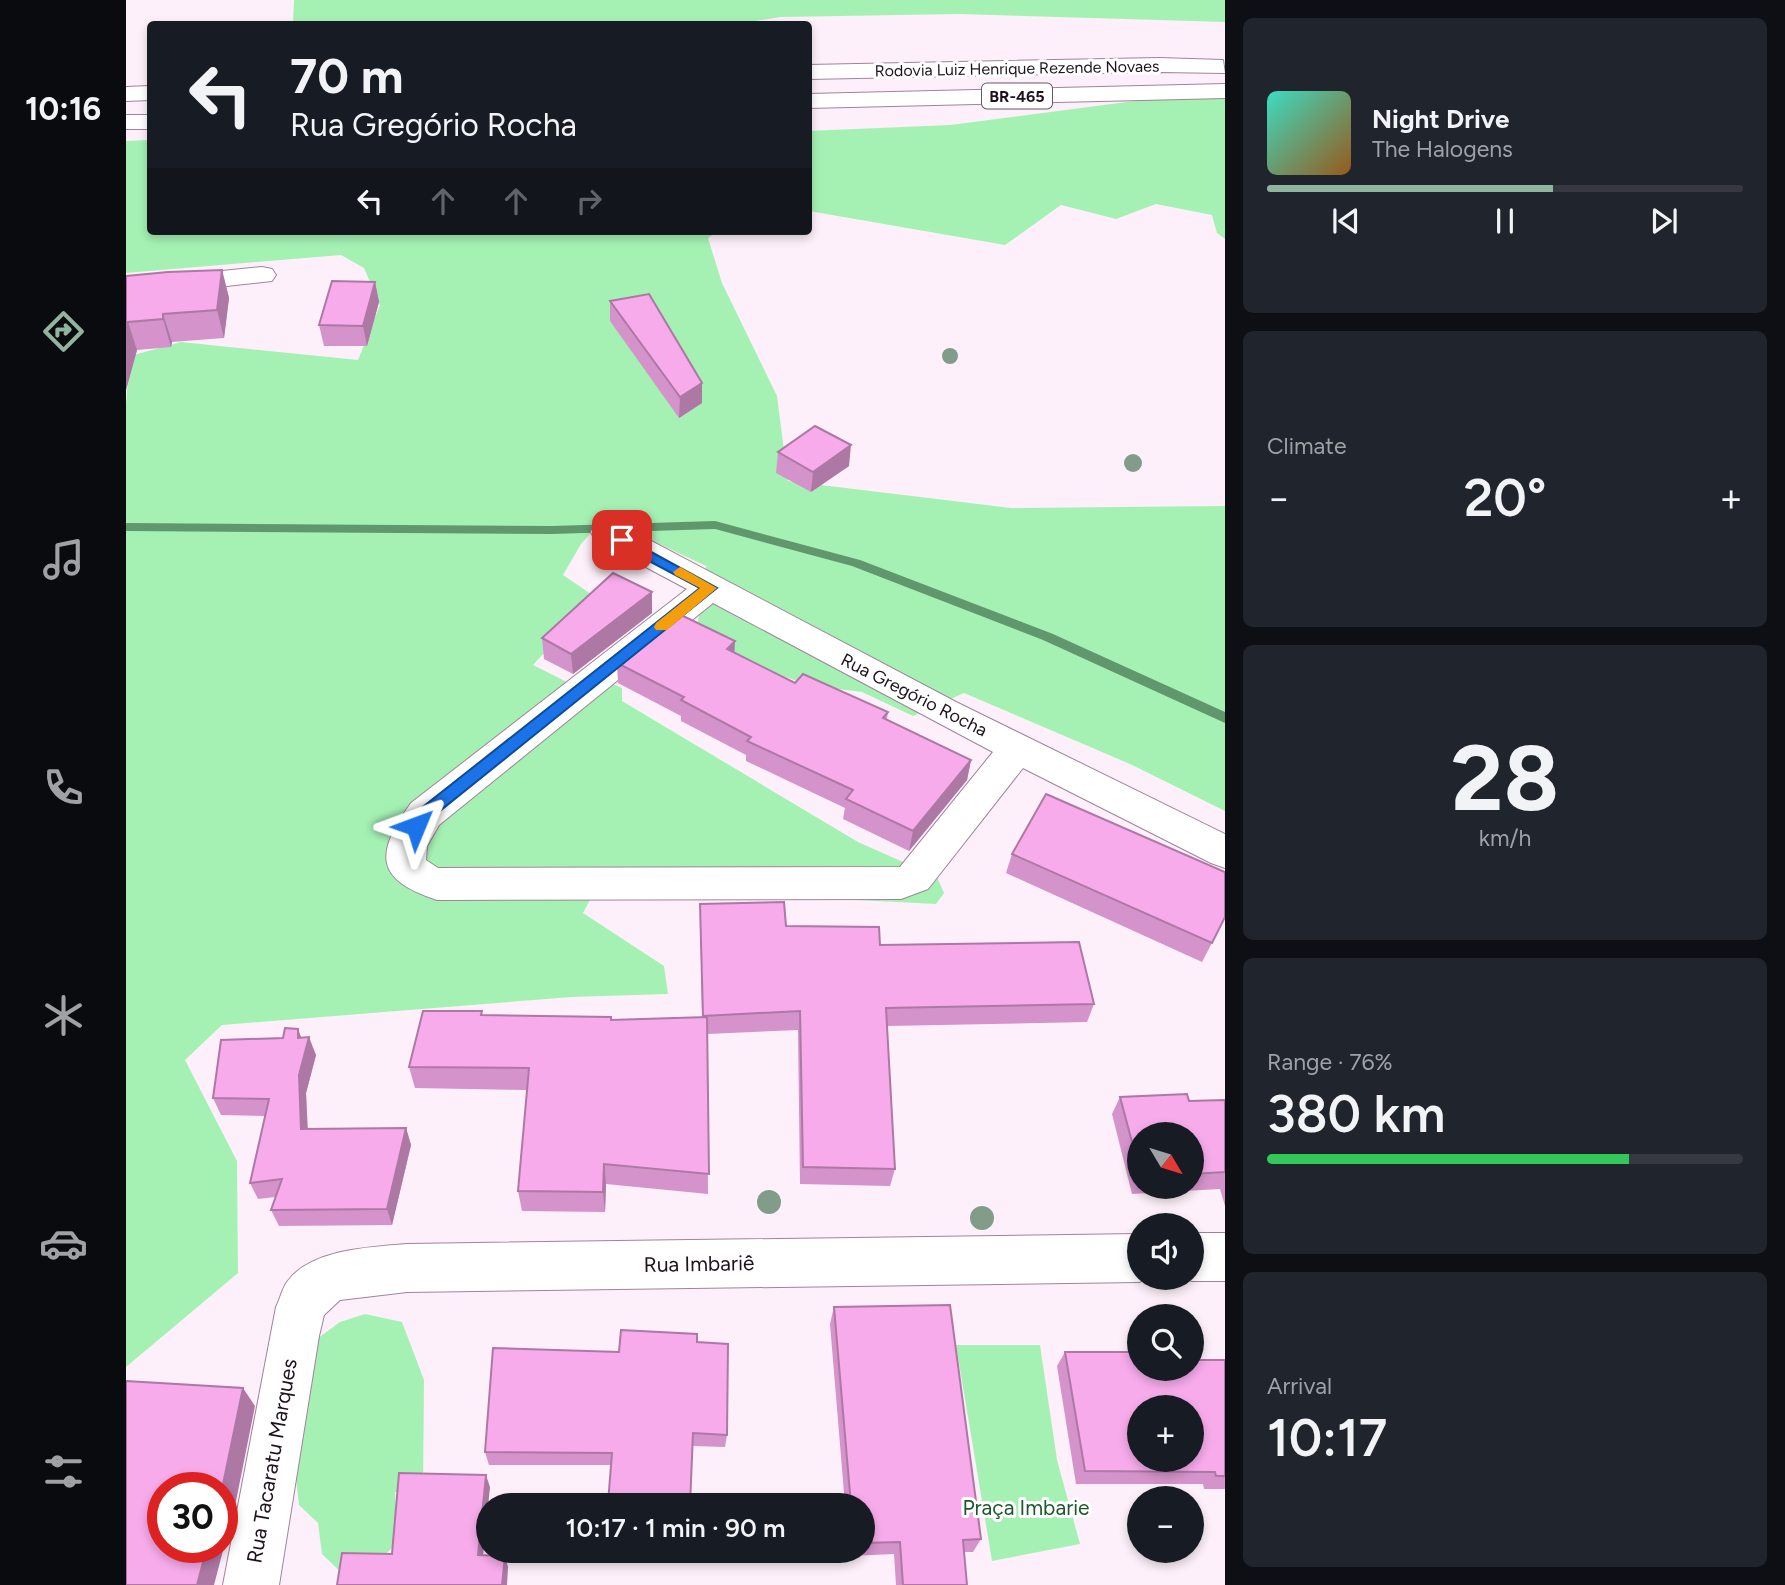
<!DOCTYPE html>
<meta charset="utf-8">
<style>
:root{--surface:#171b24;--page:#20242c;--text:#f1f3f6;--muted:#9ea1a6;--line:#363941;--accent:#91b49e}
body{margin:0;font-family:Figtree,sans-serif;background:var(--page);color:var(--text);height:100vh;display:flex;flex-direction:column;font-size:26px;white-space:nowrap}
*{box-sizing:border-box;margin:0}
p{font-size:23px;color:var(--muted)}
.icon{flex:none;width:38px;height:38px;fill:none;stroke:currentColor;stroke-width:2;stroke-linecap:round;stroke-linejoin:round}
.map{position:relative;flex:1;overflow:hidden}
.side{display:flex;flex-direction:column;gap:18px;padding:18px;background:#0d0f14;width:560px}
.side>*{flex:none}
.hud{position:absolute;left:21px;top:21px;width:665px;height:214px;border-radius:7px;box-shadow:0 4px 10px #0003;background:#171b24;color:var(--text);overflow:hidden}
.needle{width:46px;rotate:128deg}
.tools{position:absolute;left:1001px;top:1122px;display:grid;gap:14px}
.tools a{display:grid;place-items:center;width:77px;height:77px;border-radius:50%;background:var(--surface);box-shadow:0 4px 10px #0003;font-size:35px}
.speed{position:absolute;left:21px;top:1472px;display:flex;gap:14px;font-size:35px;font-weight:700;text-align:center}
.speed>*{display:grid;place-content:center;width:91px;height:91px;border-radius:50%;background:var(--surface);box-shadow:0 4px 10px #0003;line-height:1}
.speed .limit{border:10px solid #d22;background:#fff;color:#111}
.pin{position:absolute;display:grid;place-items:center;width:60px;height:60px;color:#fff;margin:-30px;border-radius:14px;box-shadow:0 4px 10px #0006}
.me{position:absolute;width:77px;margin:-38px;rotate:46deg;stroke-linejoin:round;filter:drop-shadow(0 0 5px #0008)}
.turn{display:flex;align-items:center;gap:24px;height:147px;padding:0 28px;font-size:32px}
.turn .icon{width:91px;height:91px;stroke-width:2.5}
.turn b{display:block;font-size:49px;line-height:60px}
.lanes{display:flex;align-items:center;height:66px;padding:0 28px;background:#0003;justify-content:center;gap:35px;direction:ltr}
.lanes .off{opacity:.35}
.big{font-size:52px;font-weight:600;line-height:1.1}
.side .widget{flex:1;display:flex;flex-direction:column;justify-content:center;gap:10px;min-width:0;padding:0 24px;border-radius:10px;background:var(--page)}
.side .dial{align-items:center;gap:0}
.dial b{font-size:91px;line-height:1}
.song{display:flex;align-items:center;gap:21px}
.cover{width:84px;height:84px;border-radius:10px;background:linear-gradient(135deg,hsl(170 70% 55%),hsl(30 70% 35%))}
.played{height:7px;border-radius:4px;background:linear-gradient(90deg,var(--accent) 60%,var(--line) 60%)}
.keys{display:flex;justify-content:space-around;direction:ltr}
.heat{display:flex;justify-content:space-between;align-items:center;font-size:38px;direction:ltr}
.charge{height:10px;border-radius:5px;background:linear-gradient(90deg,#34c759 76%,var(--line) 0)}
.trip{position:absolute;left:350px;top:1493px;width:399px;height:70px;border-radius:35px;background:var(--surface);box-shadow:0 4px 10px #0003;font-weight:600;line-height:70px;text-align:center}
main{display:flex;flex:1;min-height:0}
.tabs{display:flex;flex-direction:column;width:126px;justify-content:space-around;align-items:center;background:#090b0e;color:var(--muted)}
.tabs .icon{width:49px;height:49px}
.tabs .active{color:var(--accent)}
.tabs b{font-size:32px;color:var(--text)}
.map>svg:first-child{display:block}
.green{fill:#a5f1b4}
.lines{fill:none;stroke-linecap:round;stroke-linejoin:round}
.stream{fill:#61976d;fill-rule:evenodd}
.street-casing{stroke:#a0839b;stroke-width:2}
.highway-casing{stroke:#a0839b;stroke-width:2}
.street{fill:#fff;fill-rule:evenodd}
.highway{fill:#fff;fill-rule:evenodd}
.tree{fill:#829c8a}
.wall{fill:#d493ca;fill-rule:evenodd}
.shaded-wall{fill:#ad78a4}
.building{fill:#f7abeb;stroke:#ad78a4;stroke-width:2;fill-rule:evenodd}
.route{fill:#1a73e8;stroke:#114b97;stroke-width:2}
.slow{fill:#f59e0b}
.labels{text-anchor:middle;stroke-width:6;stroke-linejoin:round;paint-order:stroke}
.far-street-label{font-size:16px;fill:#1e131c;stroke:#fff}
.shield{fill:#fff;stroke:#625a60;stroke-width:2}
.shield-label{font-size:16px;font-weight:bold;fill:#1e131c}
.street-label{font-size:18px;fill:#1e131c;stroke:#fff}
.near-street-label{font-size:21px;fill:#1e131c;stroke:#fff}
.near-park-label{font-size:21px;fill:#1e572e;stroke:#fff}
</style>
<main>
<nav class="tabs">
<b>10:16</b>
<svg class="icon active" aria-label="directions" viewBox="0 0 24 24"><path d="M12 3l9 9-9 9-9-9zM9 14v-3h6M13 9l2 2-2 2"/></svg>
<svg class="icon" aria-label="music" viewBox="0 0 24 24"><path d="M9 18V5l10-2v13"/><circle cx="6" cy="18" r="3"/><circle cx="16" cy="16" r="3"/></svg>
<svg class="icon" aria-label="phone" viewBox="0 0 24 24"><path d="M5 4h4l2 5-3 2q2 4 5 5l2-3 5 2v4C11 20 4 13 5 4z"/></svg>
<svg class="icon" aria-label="climate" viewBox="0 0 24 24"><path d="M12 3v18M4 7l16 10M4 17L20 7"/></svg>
<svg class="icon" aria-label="car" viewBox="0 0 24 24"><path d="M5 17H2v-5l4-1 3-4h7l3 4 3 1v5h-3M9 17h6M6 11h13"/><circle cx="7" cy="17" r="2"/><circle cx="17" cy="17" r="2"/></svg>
<svg class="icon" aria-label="filters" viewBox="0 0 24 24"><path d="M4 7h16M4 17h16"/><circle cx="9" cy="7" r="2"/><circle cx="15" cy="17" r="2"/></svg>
</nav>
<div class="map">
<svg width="1099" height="1585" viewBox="0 0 1099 1585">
<rect width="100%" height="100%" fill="#fdf0fa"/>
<g class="green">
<path d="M168,0h931v22l-266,-8 -179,3 -43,7h-444z"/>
<path d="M1099,94v145l-8,-6 -5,-18 -56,-11 -40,15 -55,-14 -56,40 -196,-34 -1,-80 142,-6 192,-25z"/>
<path d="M24,140v91h568l-10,7 14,45 55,113 11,85 223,27 214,-2v305l-95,-47 -166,-71 -51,23 -51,-24 -54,-7 -60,-22 -51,-35 9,-62 -102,-48 -23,26 -18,31 28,19 -7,16 -51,55 50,25 28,-7 11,5v13l236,141 79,35 7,16 -8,11 -339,-17 -14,26 81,53 4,28 -97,3 -349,28 -37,35 52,101 1,112 -112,94v-963l4,-48 51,-14 177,18 22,-55 -16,-37 -23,-13 -215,18v-132z"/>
<path d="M239,1314l37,8 22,58 -1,113 -28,-1 2,51 -43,42 -32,-31 -4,-31 -19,-18 -5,-45 12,-113 34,-25z"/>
<path d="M830,1345h84l17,115 23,84 -88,17z"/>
</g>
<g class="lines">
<path class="stream" d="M589,521l145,39 193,74 172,78v11l-182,-83 -191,-74 -137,-37 -163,5 -426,-3v-8l426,3z"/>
<g class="street-casing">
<g id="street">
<path d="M136,267l10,2 4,6 -4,6 -146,16v-16z"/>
<path d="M481,521l12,3 337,178 269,132v34l-14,-5 -188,-95 -95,121 -27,10 -464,1c-63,-21 -62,-46 -26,-97l276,-214 -92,-49 -4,-8 4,-8zM587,603l280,149 -93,115 -462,1 -12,-8 1,-14 12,-21z"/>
<path d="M1066,1233h33v48h-33l-8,-3h8z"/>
<path d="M1013,1234v44h10l-10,4 -732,10 -67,8 -16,15 -5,21 -40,249h-56l53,-278c4,-8 6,-18 11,-25 23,-33 84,-35 120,-38z"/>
</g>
</g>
<g class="highway-casing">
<g id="highway">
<path d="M1033,58l64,2 2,13 -66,-1 -351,7v-14z"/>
<path d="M1099,84v14l-417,10v-14z"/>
<path d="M24,86v14l-24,1v-14z"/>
<rect x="0" y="115" width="24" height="14"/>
</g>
</g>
<use href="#street" class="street"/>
<use href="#highway" class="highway"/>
</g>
<g class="tree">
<circle cx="824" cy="356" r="8"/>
<circle cx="1007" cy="463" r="9"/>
<circle cx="643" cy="1202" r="12"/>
<circle cx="856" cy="1218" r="12"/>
</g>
<g class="wall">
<path d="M96,270l7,28 -5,40 -52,4 -1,5 -34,3 -11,40v-114z"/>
<path d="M249,282l4,20 -12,44h-43l-5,-21z"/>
<path d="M484,301l92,82v20l-23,15 -69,-97z"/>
<path d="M652,452l71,14 -38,26 -35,-19z"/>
<path d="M526,592v21l-79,61 -29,-15 -2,-21z"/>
<path d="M608,653l61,30 93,29 -1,7 84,41 -4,20 -58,71 -66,-32 2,-11 -99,-47v-6l-65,-34v-5l-63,-33 -1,-20z"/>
<path d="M886,854l213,64 -23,44 -196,-89z"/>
<path d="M574,904l86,22 94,19 214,59 -7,18 -200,4 8,143 -5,17 -90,-2 -2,-154 -91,4 1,160 -102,-10 -1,28 -83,-1 -4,-20 9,-101 -112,-2 -6,-21 74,-52 128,5 91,-3z"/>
<path d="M172,1029l3,9 15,17 -10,38 2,36 98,-1 5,17 -19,80 -113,1 -8,-16 4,-13 -17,2 -8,-16 15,-67 -44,-1 -8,-17 70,-60z"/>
<path d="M994,1097l69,4 36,-1v106l-5,-17 -88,5 -20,-80zM1013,1134h53v52h-53z"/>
<path d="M708,1307l147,232 -8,13h-9l3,33h-71l-2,-31 -44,2 -1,-6h14v-45h-18l-15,-181z"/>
<path d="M571,1342l30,93 -2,12 -32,-1 -3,59h-82l3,-40h-122l-4,-13 134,-100z"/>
<path d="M939,1352l74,16 86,-8v129h-21l-1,-5h-127l-19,-118z"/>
</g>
<g class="shaded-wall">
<path d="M96,270l7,28 -5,40 -7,-28z"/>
<path d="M249,282l4,20 -12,44 -4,-20z"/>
<path d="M37,314l9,28 -1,5 -8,-28z"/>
<path d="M2,322l9,28 -11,40v-62z"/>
<path d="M576,383v20l-23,15 1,-21z"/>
<path d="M725,445l-2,21 -38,26 2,-20z"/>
<path d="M526,592v21l-79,61 -2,-20z"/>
<path d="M609,641l-1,20 -7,-12z"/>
<path d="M845,760l-4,20 -58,71 4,-20z"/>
<path d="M172,1029l7,19 4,-11 7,18 -10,38 2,54 -7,-18z"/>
<path d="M280,1128l5,17 -19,80 -5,-16z"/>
<path d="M478,1164l2,20 -1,28 -2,-20z"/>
<path d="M117,1388l12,18 -19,95 -22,84h-17l10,-38h15v-58z"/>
<path d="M360,1475l4,12 -8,79 -4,-11z"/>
<path d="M379,1556l3,11 -1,18h-5z"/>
</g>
<g class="building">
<path d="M96,270l-5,40 -54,4v5l-35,3 -2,6v-52l42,-4z"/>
<path d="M206,281l43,1 -12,44 -44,-1z"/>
<path d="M523,294l53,89 -22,14 -70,-96z"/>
<path d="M689,426l36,19 -38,27 -35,-20z"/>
<path d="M487,573l39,19 -81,62 -29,-16z"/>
<path d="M553,614l56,27 -8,8 68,34 8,-9 85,38 -5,6 88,42 -58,71 -67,-32 7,-9 -106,-49 4,-4 -70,-37 3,-3 -67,-34z"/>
<path d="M920,794l179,78v45l-13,26 -200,-89z"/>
<path d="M658,902l2,24 93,1 1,18 199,-3 15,62 -208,4 9,161 -92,-2 -3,-156 -97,5 -3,-112z"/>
<path d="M297,1011h59l-1,4 130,2v3l96,-3 2,157 -105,-10 -1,28 -85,-1 11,-123 -120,-1z"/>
<path d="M159,1028l13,1v9l11,-1 -10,38 2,54 105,-1 -19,81 -116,1 11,-31 -32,4 19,-84 -56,-1 8,-58 62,-2z"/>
<path d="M1061,1094l2,7 36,-1v72l-33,2v-40h-53v34l-19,-71z"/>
<path d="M824,1305l31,234 -18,1 4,45h-64l-3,-43 -37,1v-38h-12l-17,-198z"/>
<path d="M495,1330l76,4v8l31,2 -1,91 -34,-2 -3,72h-32l-50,-2 4,-50 -127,-1 8,-104 126,4z"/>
<path d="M939,1352h74v16h53v-8h33v116h-9l-1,-4 -130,-1zM1013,1407h53v53h-53z"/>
<path d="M0,1381l117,7 -21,101v-1h-59v59h44l-10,38h-71z"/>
<path d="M273,1473l87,2 -8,80 27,1 -3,29h-165l5,-32 50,1z"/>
</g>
<path class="route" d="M496,536l95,52 -287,231 -8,11h-12l-2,-4 11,-16 281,-222 -83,-44 -2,-4z"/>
<path class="slow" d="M554,567l37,21 -50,42h-11l-2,-3 2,-4 44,-35 -25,-13 -2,-3z"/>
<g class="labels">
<g class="far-street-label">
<text transform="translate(891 68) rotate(-1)" y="6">Rodovia Luiz Henrique Rezende Novaes</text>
</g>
<rect class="shield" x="856" y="83.5" width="70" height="25" rx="5"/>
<g class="shield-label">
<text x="891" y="102">BR-465</text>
</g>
<g class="street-label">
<text transform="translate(788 695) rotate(27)" y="6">Rua Gregório Rocha</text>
</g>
<g class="near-street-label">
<text transform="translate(573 1264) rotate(-1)" y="7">Rua Imbariê</text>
<text transform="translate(146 1461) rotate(-80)" y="7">Rua Tacaratu Marques</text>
</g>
<g class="near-park-label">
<text x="900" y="1515">Praça Imbarie</text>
</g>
</g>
</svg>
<div class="tools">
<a><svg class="needle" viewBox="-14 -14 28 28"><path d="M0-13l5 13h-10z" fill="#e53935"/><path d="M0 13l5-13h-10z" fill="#9ea1a6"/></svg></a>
<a><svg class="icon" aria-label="sound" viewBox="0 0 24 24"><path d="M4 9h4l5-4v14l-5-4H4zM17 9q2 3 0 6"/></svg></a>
<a><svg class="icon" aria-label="search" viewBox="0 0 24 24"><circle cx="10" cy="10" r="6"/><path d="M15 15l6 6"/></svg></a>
<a>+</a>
<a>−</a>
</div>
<div class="speed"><div class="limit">30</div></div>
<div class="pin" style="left:496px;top:540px;background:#d93025"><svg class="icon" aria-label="arrive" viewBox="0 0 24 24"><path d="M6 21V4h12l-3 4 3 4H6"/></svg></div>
<svg class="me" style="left:290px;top:826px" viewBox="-20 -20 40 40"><path d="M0-17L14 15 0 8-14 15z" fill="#1a73e8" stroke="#fff" stroke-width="4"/></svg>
<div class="trip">10:17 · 1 min · 90 m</div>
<div class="hud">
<div class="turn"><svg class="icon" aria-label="left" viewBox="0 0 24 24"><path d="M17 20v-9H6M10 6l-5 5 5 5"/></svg><div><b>70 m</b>Rua Gregório Rocha</div></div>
<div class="lanes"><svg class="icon" aria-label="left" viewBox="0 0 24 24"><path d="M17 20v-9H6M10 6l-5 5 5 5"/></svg><svg class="icon off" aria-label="ahead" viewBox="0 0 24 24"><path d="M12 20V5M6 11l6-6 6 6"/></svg><svg class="icon off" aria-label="ahead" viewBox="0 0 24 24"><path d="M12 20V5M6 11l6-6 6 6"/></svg><svg class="icon off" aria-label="right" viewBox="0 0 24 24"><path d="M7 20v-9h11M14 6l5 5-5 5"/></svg></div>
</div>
</div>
<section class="side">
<div class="widget">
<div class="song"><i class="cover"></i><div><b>Night Drive</b><p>The Halogens</p></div></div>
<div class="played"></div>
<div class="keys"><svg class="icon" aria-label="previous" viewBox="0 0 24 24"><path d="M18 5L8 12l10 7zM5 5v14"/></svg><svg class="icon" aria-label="pause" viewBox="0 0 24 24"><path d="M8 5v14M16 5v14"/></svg><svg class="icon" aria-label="next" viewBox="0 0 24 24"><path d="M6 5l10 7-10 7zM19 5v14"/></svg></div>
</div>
<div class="widget"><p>Climate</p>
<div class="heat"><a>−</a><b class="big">20°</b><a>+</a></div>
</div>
<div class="widget dial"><b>28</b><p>km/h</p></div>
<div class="widget"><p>Range · 76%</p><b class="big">380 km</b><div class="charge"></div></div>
<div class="widget"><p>Arrival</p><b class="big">10:17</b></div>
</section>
</main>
